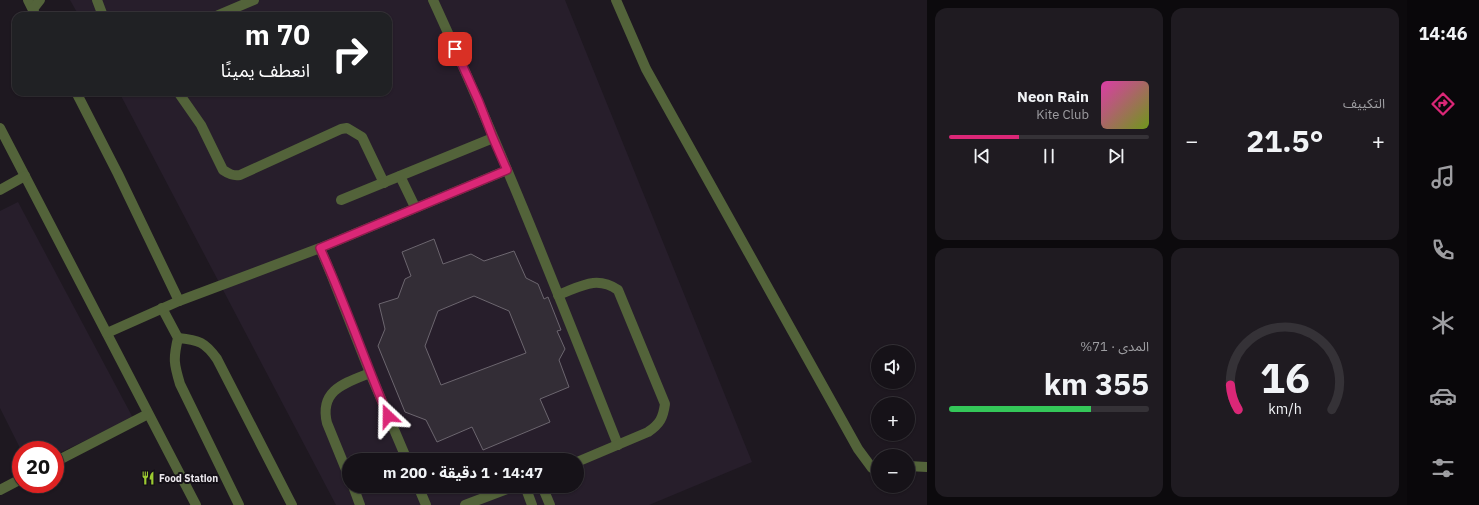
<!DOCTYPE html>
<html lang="ar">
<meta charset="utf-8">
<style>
:root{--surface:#161218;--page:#1f1b21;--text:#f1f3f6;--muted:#9e9ea2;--line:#353237;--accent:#db2777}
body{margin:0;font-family:"IBM Plex Sans","Noto Sans Arabic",sans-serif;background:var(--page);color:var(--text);direction:rtl;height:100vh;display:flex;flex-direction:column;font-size:15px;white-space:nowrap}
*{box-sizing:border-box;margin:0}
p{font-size:13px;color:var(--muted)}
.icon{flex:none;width:22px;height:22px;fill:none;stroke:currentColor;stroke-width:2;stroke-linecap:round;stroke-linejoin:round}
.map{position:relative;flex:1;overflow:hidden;direction:ltr}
.panel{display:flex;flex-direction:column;gap:8px;padding:8px;background:#0c0a0d;width:480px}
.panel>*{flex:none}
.top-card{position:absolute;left:12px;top:12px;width:380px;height:84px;border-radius:12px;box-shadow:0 1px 3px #0004,0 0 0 1px var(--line);direction:rtl;background:#202124;color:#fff;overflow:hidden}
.fabs{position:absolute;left:871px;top:345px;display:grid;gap:8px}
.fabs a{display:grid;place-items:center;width:44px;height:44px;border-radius:50%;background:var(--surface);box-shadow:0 1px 3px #0004,0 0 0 1px var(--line);font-size:20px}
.speed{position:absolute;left:12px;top:441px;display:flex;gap:8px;font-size:20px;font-weight:700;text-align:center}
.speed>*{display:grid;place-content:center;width:52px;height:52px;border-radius:50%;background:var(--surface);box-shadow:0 1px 3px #0004,0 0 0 1px var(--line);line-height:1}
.speed .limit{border:6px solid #d22;background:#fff;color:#111}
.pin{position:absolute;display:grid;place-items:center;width:34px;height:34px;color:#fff;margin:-17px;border-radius:8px;box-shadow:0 2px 6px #0006}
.me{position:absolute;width:44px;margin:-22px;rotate:337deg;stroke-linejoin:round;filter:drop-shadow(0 0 3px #0008)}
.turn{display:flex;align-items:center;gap:14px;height:84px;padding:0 16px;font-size:18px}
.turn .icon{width:52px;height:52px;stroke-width:2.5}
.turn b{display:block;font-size:28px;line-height:34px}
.big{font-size:30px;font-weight:700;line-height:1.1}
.panel .widget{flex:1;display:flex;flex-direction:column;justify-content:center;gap:6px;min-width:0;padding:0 14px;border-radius:12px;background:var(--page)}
.panel .dial{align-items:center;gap:0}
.dial svg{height:104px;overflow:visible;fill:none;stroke:var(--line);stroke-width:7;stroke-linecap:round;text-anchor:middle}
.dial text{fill:var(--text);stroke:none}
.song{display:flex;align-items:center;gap:12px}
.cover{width:48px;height:48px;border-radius:6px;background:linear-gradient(135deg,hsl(320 70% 55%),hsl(80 70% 35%))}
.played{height:4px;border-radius:2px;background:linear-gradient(90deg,var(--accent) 35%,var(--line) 35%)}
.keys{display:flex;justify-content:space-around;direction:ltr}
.heat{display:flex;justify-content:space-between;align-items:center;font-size:22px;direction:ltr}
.charge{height:6px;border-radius:3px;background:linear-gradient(90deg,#34c759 71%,var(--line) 0)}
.panel .tiles{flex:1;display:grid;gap:8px;grid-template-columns:repeat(2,1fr)}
.trip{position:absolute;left:342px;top:453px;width:242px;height:40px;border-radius:20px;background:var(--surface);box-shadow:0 1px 3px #0004,0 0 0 1px var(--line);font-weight:700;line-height:40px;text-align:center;direction:rtl}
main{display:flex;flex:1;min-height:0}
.tab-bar{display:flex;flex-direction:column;width:72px;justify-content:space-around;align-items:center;background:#09070a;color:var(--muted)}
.tab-bar .icon{width:28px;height:28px}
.tab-bar .selected{color:var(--accent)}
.tab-bar b{font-size:18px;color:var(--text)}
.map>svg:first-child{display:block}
.built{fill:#271e2b;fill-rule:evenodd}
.building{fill:#332d36;stroke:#6c666f;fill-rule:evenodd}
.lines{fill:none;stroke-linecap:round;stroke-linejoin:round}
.minor{stroke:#53633a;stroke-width:10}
.route-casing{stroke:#8e194d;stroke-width:10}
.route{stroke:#db2777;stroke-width:7}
.labels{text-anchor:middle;stroke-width:4;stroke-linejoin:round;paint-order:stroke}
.poi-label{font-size:10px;font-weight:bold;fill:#eae6ec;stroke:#151017;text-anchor:start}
</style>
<main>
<nav class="tab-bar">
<b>14:46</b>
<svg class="icon selected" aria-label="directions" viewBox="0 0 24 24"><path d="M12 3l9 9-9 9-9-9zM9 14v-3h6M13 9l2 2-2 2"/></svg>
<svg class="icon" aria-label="music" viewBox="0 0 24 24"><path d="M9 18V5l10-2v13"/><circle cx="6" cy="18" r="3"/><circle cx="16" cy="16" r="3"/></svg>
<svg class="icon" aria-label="phone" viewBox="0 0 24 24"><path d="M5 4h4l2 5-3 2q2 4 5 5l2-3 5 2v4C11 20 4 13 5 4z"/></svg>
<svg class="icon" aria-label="climate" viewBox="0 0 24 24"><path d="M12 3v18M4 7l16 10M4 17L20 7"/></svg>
<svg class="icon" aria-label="car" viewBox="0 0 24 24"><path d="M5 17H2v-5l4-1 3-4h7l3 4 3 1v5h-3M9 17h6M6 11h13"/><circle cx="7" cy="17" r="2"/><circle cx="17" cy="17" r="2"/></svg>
<svg class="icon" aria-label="filters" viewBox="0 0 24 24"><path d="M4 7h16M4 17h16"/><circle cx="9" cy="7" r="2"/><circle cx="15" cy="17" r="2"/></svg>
</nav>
<section class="panel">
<div class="tiles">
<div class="widget"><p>التكييف</p>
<div class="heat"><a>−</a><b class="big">21.5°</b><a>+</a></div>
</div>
<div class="widget">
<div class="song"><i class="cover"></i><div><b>Neon Rain</b><p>Kite Club</p></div></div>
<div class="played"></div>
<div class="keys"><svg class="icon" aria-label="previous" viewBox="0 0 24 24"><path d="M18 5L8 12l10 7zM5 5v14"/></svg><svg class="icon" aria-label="pause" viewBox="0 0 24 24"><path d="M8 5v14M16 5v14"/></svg><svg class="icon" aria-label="next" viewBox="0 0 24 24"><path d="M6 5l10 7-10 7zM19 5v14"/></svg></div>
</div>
<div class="widget dial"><svg viewBox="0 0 100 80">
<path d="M14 69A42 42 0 1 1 86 69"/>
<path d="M14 69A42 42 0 0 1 8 50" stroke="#db2777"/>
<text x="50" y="56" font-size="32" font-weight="700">16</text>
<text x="50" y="72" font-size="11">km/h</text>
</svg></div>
<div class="widget"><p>المدى · 71%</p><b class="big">355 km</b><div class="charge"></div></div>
</div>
</section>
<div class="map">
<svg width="927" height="505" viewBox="0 0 927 505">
<rect width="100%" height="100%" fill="#1e1820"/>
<g class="built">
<path d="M70,0h495l187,462 -103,43h-313l-217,-413h269v-76h-309zM349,460h228v26h-228z"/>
<path d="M18,202l115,216 -78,37v-5h-34l-21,-42v-197z"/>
</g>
<path class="building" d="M434,239l9,25 28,-10 13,7 30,-10 12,27 12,6 6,15 4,-2 13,33 -4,1 8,18 -6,11 10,27 -29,12 10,23 -67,28 -11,-23 -35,15 -11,-22 -21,-8 -27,-66 7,-17 -6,-25 19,-6 7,-19 6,-3 -9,-24zM474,296l35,15 17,42 -85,32 -16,-39 13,-35z"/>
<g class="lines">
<g class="minor">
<path d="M28,0l8,16"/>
<path d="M97,0l6,16"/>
<path d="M433,0c67,146 126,296 185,445"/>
<path d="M616,0l30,69 212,380 14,19 6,1"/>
<path d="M33,9l7,-9"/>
<path d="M216,16l38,-16"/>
<path d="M76,92l42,82 61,127"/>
<path d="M178,92l23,33 22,45c6,4 10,6 17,5l101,-46 6,-1 15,9 22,46"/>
<path d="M0,128l196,377"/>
<path d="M400,176l15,31"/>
<path d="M0,190l25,-14"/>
<path d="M341,200l152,-62"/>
<path d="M320,248l11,26 39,99 37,87"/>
<path d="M558,295c22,-8 38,-20 60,-5l47,114c-2,14 -5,20 -17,28l-71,30"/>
<path d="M162,308l16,30c-5,21 -4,26 2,46l59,121"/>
<path d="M107,333l72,-32 141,-53 187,-78"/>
<path d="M178,338c21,2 27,4 39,21l75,146"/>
<path d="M55,462l93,-48"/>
<path d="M908,466l19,1"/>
<path d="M349,477l-22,-54c-8,-33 18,-40 43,-50"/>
<path d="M353,486l7,19"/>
<path d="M418,486l8,19"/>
<path d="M525,486l7,19"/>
<path d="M542,486l8,19"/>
<path d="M0,490l21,-11"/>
<path d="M465,505l50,-19"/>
</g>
</g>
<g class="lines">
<g class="route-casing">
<path id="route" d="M388,416c-23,-55 -43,-113 -68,-168l187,-78 -14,-32 -14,-36 -24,-53"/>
</g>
<use href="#route" class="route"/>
</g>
<defs>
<g id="restaurant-bare" transform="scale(1.08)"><path d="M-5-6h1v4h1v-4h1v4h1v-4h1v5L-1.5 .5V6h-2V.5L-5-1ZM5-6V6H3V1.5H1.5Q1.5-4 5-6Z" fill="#9cca32" stroke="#151017" stroke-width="2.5" paint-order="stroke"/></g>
</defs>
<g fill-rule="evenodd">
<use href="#restaurant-bare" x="148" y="478"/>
</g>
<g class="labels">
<g class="poi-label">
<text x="159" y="482">Food Station</text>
</g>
</g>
</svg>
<div class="fabs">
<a><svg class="icon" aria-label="sound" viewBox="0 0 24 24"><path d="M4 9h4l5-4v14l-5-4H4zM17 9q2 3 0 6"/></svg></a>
<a>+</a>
<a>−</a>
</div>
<div class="speed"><div class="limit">20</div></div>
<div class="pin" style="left:455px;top:49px;background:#d93025"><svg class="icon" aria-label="arrive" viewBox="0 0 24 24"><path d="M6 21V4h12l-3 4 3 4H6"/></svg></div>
<svg class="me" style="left:388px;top:416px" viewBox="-20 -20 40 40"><path d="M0-17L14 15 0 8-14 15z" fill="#db2777" stroke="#fff" stroke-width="4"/></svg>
<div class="trip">14:47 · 1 دقيقة · 200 m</div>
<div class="top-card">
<div class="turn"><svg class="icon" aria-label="right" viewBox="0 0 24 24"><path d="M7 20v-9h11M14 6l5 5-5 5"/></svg><div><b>70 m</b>انعطف يمينًا</div></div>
</div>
</div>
</main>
